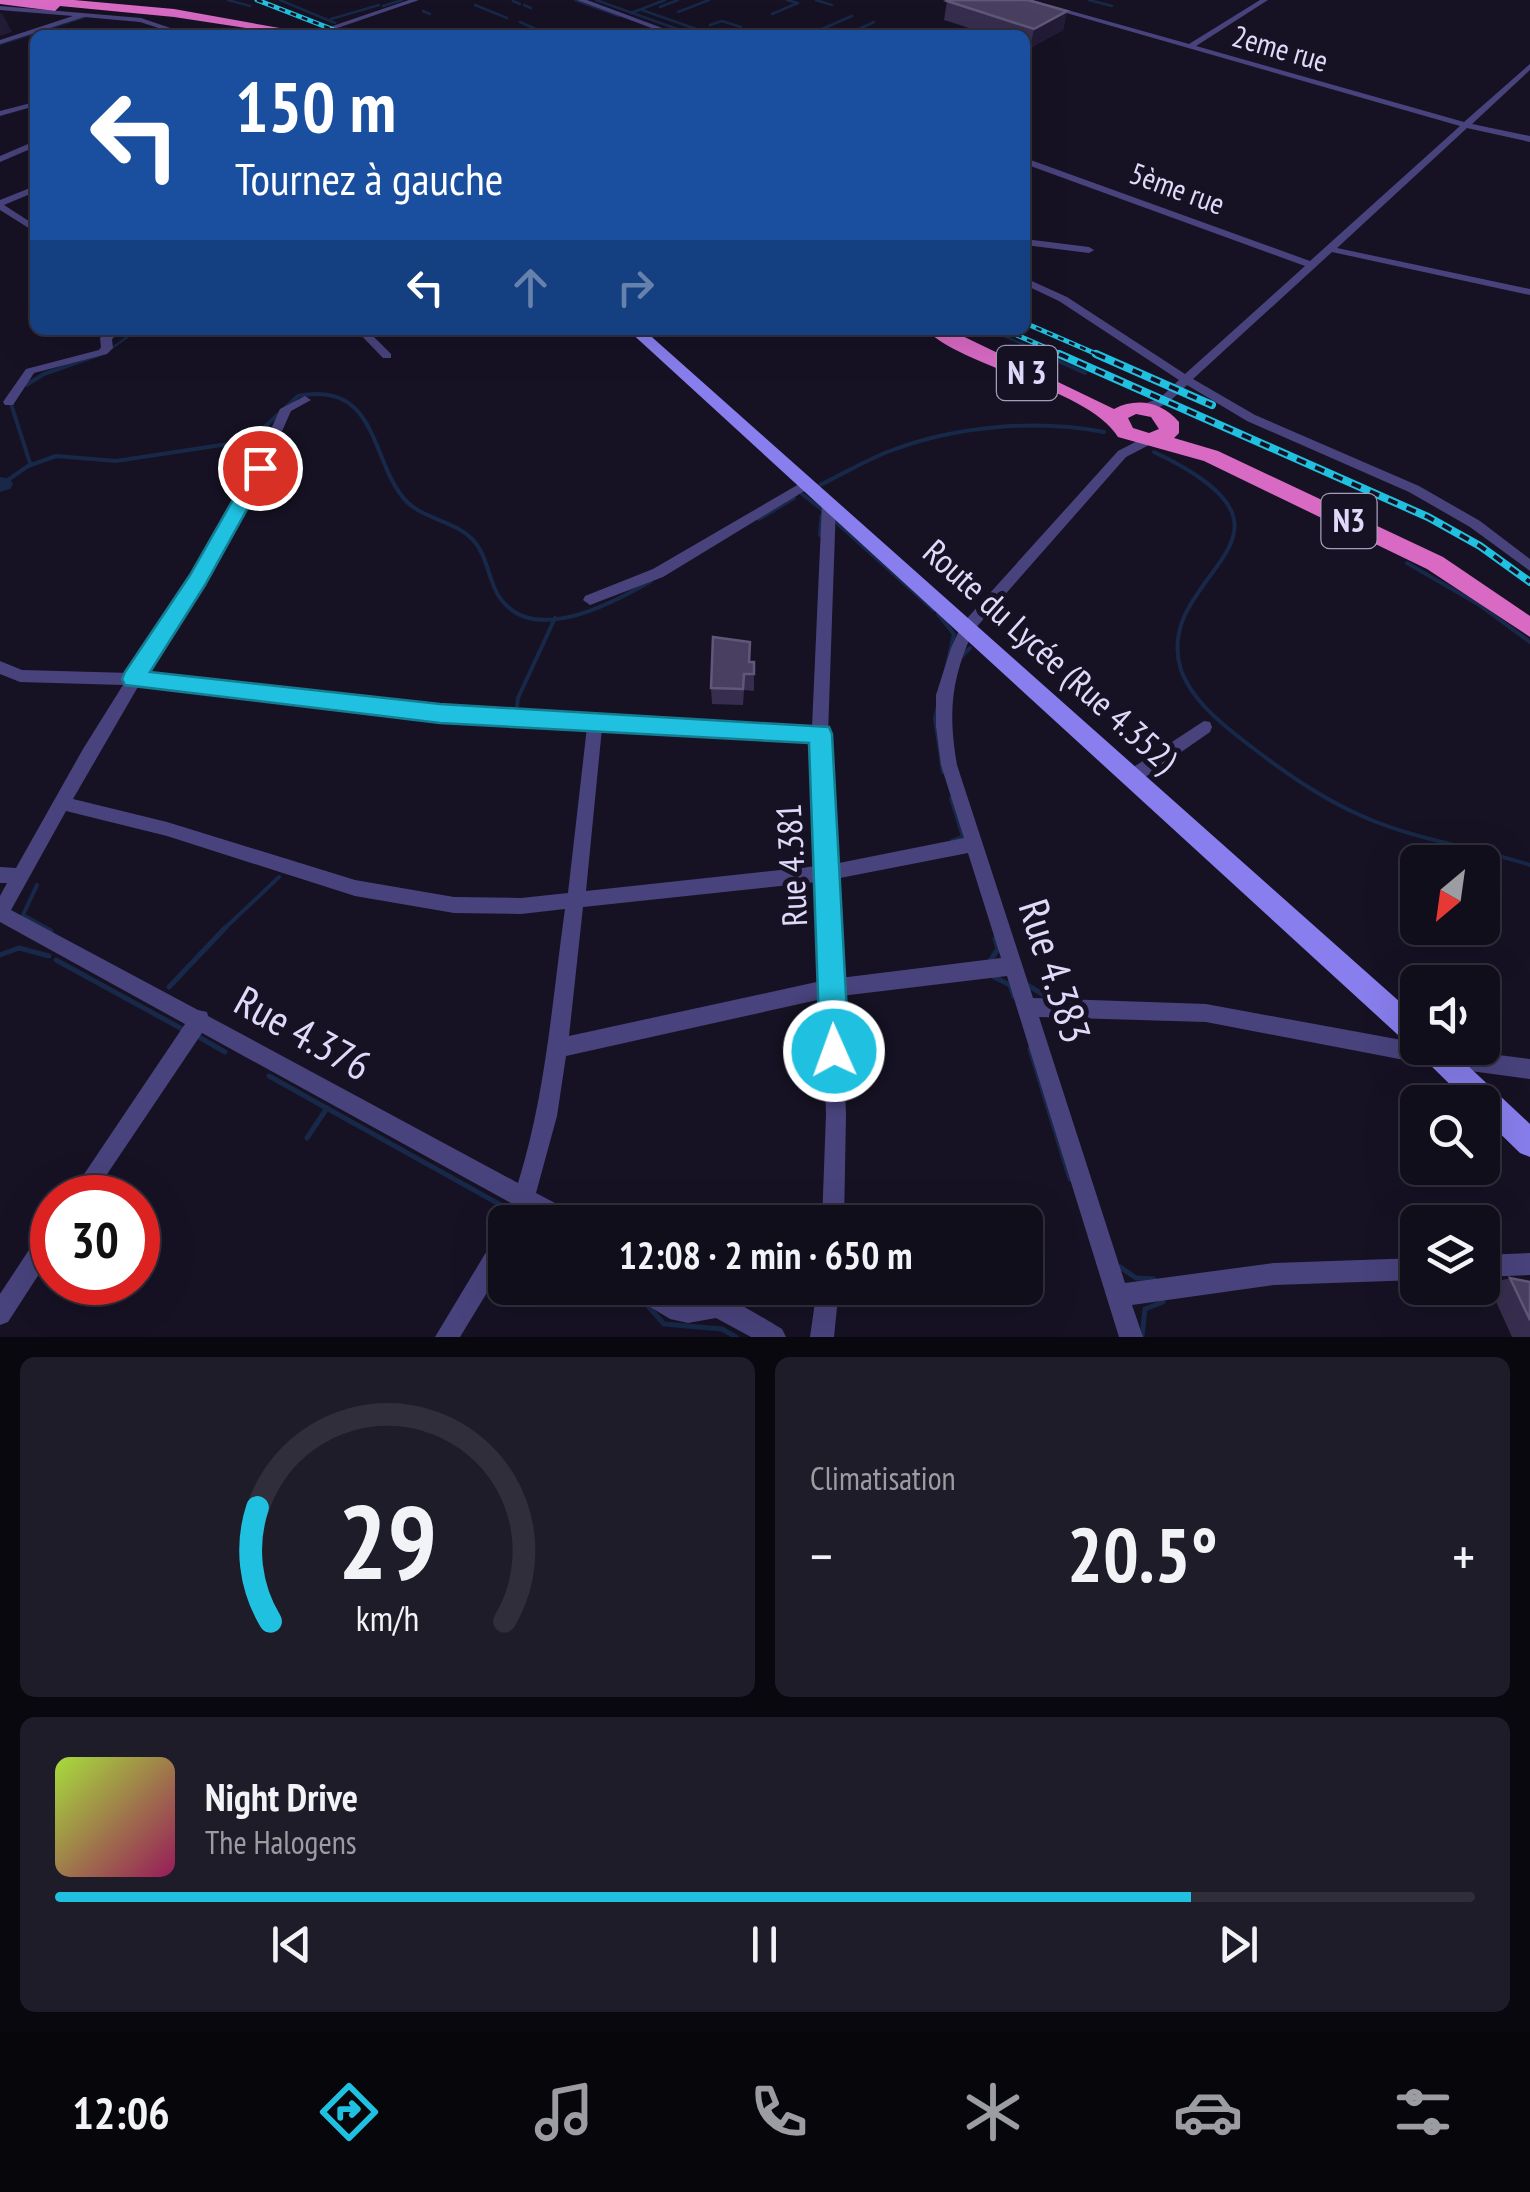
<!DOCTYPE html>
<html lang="fr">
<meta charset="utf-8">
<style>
:root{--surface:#100e1b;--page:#1e1c28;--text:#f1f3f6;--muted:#9c9ca3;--line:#302e3a;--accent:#20c1e0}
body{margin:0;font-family:"PT Sans Narrow",sans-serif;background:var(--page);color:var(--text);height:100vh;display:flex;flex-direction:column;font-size:38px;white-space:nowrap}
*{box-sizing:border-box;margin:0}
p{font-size:32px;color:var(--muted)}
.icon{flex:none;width:55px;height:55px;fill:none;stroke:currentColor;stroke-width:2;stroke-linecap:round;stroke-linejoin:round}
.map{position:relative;height:1337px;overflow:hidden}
.drawer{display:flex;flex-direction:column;gap:20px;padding:20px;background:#09080f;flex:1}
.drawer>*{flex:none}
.guide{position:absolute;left:30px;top:30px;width:1000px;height:305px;border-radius:15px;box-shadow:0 10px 40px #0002,0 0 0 2px var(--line);background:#1a4fa0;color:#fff;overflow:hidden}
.needle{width:65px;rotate:209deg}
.tools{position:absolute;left:1400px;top:845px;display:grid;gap:20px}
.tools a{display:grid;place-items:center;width:100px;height:100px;border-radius:15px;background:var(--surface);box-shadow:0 10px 40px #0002,0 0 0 2px var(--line);font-size:50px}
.speed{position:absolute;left:30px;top:1175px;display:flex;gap:20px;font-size:50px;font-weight:700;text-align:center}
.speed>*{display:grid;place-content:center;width:130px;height:130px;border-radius:50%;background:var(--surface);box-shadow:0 10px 40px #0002,0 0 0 2px var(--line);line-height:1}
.speed .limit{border:15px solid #d22;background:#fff;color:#111}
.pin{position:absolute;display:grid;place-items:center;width:85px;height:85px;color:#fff;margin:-42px;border:5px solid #fff;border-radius:50%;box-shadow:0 2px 10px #0007}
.me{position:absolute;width:110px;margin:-55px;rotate:358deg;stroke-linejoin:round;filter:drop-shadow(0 0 8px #0008)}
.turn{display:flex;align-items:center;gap:35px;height:210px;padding:0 40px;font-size:45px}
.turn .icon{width:130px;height:130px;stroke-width:2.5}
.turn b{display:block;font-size:70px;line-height:85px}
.lanes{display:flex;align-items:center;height:95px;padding:0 40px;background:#0003;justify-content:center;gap:50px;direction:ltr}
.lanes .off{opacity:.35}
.big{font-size:75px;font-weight:800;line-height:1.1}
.drawer .tile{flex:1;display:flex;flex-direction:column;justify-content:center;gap:15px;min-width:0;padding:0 35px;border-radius:15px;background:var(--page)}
.drawer .dial{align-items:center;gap:0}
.dial svg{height:260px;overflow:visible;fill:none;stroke:var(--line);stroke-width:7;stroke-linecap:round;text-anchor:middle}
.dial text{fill:var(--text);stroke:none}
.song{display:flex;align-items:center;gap:30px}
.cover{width:120px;height:120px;border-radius:15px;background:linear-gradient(135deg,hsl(80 70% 55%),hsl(330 70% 35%))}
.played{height:10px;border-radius:5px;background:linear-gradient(90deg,var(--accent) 80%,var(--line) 80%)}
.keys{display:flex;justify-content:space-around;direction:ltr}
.heat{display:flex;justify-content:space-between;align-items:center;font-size:55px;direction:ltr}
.drawer .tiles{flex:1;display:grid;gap:20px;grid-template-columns:1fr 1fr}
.tile:last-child{grid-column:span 2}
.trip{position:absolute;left:488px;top:1205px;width:555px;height:100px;border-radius:15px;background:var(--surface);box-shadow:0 10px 40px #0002,0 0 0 2px var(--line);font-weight:800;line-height:100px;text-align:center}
.tabs{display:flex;height:160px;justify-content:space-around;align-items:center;background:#06060b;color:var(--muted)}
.tabs .icon{width:70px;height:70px}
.tabs .on{color:var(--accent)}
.tabs b{font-size:45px;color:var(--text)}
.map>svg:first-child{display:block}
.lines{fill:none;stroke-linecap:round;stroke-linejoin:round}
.stream-far2{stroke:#172848;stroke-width:2.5}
.stream-far1{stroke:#172848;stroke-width:4}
.stream{stroke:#172848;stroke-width:5}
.river{fill:#172848;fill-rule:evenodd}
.minor{fill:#49437d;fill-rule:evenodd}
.secondary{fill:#887eed;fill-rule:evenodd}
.trunk{fill:#d86ac4;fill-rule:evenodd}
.rail-far1-casing{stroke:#20c1e0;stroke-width:5}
.rail-casing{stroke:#20c1e0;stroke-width:8}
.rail-far1{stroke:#161224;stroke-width:2.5;stroke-dasharray:6;stroke-linecap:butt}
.rail{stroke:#161224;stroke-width:4;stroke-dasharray:10;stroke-linecap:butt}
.wall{fill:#372e4f}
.shaded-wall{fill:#221b36}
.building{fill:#494061;stroke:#615879;stroke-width:2.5}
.route{fill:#20c1e0;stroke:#157d92;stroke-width:2.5}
.labels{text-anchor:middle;stroke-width:10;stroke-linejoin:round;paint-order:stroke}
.far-street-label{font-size:30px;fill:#e0dafa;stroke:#161224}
.shield{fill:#161224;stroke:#a39eba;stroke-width:2.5}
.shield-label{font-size:32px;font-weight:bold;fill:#e0dafa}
.street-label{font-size:35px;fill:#e0dafa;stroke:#161224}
.near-street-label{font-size:42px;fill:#e0dafa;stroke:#161224}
</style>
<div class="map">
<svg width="1530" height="1337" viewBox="0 0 1530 1337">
<rect width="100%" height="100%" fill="#161224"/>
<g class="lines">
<g class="stream-far2">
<path d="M228,0l22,6"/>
<path d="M280,0l55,23"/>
<path d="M575,0l44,16"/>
<path d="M596,0l98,35"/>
<path d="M816,0l16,5"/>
<path d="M1089,0l23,6"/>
<path d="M513,1l7,3"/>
<path d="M475,5l32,13"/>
<path d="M524,5l7,3"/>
<path d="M383,6l19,-6"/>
<path d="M660,7l18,-7"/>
<path d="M642,10l71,25"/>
<path d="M423,11l7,3"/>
<path d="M678,12l31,-12"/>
<path d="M631,13l34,-13"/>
<path d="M772,14l26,-11 -11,-3"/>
<path d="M331,19l48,-14"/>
<path d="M520,22l18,8"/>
<path d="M710,25l12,-4 19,6"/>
<path d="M330,30l11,5"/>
<path d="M808,35l44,-19"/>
<path d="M846,35l28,-13"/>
<path d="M0,44l84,-27"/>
<path d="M991,330l58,26"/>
<path d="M112,348l25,-18"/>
<path d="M94,356l10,-3"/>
</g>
<g class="stream-far1">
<path d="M1043,354l42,19"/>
<path d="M26,385l18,-11 57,-20"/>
<path d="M11,404l19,59"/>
<path d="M1154,452c181,86 -4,120 27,218 10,28 36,50 59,68 37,29 78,59 122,78 53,24 113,31 168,49"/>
<path d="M2,484l26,-18 28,-10 60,5 125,-19 18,-10 39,-36c82,-16 72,68 109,106 19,18 48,19 66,38 14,15 15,38 25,55 33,53 115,8 153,-14"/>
<path d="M820,485c23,-11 46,-25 70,-34 65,-25 146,-32 214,-19"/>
<path d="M802,494l22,17 -3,7"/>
<path d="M759,519l35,-21"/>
<path d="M835,521l99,89"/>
<path d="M820,535l1,-13"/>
<path d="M1407,563l71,41 52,38"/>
<path d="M938,614l16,20 -19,85 8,53"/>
<path d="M962,656l8,-8"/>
<path d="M516,714l2,-16 37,-80"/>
<path d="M625,717l19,1"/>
<path d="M951,798l12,39 -11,4"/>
<path d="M37,885l-14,30 27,15"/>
<path d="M223,930l56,-53"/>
</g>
<g class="stream">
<path d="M45,928l6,3"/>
<path d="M0,955l19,-7 30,8"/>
<path d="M56,960l128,70"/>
<path d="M990,961l8,-12 -3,-10"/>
<path d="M994,977l16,8 4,12"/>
<path d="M1029,986l20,12"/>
<path d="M169,987l56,-59"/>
<path d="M199,1037l26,15"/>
<path d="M1030,1049l40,130"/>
<path d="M269,1076l241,134"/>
<path d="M307,1138l20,-30"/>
<path d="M1120,1267l16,11 18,1"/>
<path d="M632,1288l32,36 58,5 14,8"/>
<path d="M1142,1337l3,-28 18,-7"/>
</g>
<path class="river" d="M0,477l10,2 3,5 -3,5 -10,3z"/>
<g class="minor">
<path d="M409,0h10l-102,35 -8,-1z"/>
<path d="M577,0h10l94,35h-11z"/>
<path d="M1021,0h11l157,44 71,-44h8l-72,46 268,76 66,-58v6l-58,54 58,12v6l-63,-14 -130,120 193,41v6l-198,-43 -139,127 62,36 164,71 61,35 50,38v12l-60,-44 -61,-35 -162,-71 -60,-36c-14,14 -26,26 -46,26v-6l19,-7 19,-18 -120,-79 -34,-16v-7l42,19 118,77 120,-108 -280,-102v-6l285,103 150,-135z"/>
<path d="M0,6l141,12 50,17h-11l-40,-13 -56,-5 -84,27v-4l73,-24 -73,-6z"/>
<path d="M35,102v4l-35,10v-5z"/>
<path d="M35,141v6l-35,15v-6z"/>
<path d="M35,186v6l-31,13 31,20v7l-35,-22v-10z"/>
<path d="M1025,239l64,8 5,3 -5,3 -64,-8z"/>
<path d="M110,330h12l-10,9 1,9 -6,6 -73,19 -21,32h-8l-2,-3 23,-33 73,-19 2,-3 -1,-9z"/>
<path d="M356,330h11l24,24v4h-8z"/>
<path d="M305,396l6,4 -20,11 -38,85 -107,178 294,33 372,20 10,-223 7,-4 7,4 -8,230 6,130 130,-26 -23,-73 -5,-39v-31l15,-47 11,-24 156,-173 27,-14h8v6l-27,14 -153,174c-22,49 -25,81 -16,134l76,233 173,6 212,39v5h26l86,11v20l-89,-12 -235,-45 -167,-5 86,266 149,-20 144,-5v22l-144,5 -142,20 11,32h-24l-112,-361 -166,20 5,118 -2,108h-22l4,-108 -4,-115 -256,57 -9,60 -21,77 40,21 3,8h-32l-18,-10 -4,10h-20v4l-2,-4 8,-19 -309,-170 -111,165h-23l117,-174 -185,-102v-26l7,-13h-7v-16l16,1 67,-119 40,-64 -103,-3 -20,-8v-13l22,9 109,3 110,-177 39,-87zM139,685l301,34 147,8 -19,166 -47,5 -67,-1 -99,-17 -188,-58 -94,-23zM602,728l210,12 5,126 -231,25zM66,811l101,25 188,60 99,17 67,1 44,-5c-13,92 -19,185 -47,274l-310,-167 -1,-4 -9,-2 -187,-100zM968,853l33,105 -161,20 -5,-99zM817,882l4,99 -252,55 14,-129z"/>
<path d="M806,480l6,4 -1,3 -148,90 -73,28 -7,-5 2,-4 68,-27z"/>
<path d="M1204,721l6,1 2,5 -2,5 -72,50 -6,2 -6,-2 -2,-5 2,-5z"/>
<path d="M52,1224v30l-44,68 -8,3v-31l44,-67z"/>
<path d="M505,1231v32l-45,74h-25l62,-103z"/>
<path d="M1530,1253v22l-48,2v-22z"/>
<path d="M638,1288h24c22,22 30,7 54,7 11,0 54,27 66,34l4,8h-35l-35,-19 -28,5 -18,-4 -23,-14z"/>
<path d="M817,1288h22l-5,49h-24z"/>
</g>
<path class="secondary" d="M628,330h16l774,688v30h31l81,76v33l-10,-4 -38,-37v-14h-14l-46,-45 -4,-8 -9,-4z"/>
<g class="trunk">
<path d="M0,0h74l100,9 128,23 -10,3 -118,-18 -114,-11 -5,5 -55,-7z"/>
<path d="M926,330h24l164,79c23,-12 48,-7 65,13v11l-5,5 44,13 225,106 87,59v21l-103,-68 -223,-108 -86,-24c-29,-48 -151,-68 -192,-107zM1136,414l15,3 8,12 -10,4 -16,-5 -5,-10z"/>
</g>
<g class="rail-far1-casing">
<g id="rail-far1">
<path d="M257,0l90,35"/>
<path d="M1025,323l76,33"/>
<path d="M1005,330l60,26"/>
</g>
</g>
<g class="rail-casing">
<g id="rail">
<path d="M1059,354l369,163 52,29 50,36"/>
<path d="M1096,354l116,51"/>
</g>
</g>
<use href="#rail-far1" class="rail-far1"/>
<use href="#rail" class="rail"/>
</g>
<g class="wall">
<path d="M947,1l120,10 -4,19 -33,18 -5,-2v-11h-34l-47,-15z"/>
<path d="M754,662v29l-10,-1 -1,15 -31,-1 -1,-16z"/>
<path d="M1510,1278l20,4v55h-18l-24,-53z"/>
</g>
<g class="shaded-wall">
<path d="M1067,11l-4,19 -33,18 4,-19z"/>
<path d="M2,13l10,19 -12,4v-22z"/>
</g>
<g class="building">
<path d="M950,0h78l39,11 -33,18 -87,-28z"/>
<path d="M713,637l37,5 -1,20h5v12h-10l-1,15 -32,-1z"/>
<path d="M1510,1278l20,4v38z"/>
</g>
<path class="route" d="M260,461l10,7 -65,117 -55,87 290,32 389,23 3,7 17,317 -4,11 -11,4 -10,-4 -4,-11 -11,-308 -369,-20 -315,-38 -3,-6 3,-7 65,-97 64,-112z"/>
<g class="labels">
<g class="far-street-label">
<text transform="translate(1280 49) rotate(16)" y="10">2eme rue</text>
<text transform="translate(1177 189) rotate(20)" y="10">5ème rue</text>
</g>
<g class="shield">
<rect x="997" y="346" width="60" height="54" rx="8"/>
<rect x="1321.5" y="494" width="55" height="54" rx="8"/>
</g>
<g class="shield-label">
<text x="1027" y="384">N 3</text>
<text x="1349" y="532">N3</text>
</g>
<g class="street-label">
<text transform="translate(1050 656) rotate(42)" y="12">Route du Lycée (Rue 4.352)</text>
<text transform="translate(792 865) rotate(-93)" y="12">Rue 4.381</text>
</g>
<g class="near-street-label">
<text transform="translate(1055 971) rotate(72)" y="15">Rue 4.383</text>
<text transform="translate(303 1033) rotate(29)" y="15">Rue 4.376</text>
</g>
</g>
</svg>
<div class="tools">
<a><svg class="needle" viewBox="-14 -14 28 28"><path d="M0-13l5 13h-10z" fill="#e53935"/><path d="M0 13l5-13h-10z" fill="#9c9ca3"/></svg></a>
<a><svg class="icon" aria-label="sound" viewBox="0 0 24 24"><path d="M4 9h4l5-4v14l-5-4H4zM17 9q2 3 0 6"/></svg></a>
<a><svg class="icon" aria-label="search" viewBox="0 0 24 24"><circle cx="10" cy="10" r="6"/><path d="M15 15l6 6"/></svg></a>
<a><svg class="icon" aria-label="layers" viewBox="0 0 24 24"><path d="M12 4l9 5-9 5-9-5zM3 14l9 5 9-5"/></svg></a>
</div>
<div class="speed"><div class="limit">30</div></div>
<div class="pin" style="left:260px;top:468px;background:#d93025"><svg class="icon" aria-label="arrive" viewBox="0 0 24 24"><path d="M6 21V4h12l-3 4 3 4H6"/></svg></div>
<svg class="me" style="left:834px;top:1051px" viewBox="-20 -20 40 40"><circle r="17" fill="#20c1e0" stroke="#fff" stroke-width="3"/><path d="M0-11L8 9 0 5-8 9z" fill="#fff"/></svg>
<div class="trip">12:08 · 2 min · 650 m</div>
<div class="guide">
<div class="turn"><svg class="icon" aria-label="left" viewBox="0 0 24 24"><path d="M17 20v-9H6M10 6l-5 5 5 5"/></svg><div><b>150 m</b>Tournez à gauche</div></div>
<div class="lanes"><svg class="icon" aria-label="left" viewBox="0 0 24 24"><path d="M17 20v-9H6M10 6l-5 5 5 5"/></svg><svg class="icon off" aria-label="ahead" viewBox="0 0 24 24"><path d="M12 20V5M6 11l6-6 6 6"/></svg><svg class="icon off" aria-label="right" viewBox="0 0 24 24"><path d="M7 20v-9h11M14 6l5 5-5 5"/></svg></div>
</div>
</div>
<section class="drawer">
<div class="tiles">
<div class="tile dial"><svg viewBox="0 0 100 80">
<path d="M14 69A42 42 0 1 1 86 69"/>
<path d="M14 69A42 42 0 0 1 10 34" stroke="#20c1e0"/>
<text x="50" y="56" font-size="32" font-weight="700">29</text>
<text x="50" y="72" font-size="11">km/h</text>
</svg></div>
<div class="tile"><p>Climatisation</p>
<div class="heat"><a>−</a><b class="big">20.5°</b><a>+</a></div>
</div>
<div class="tile">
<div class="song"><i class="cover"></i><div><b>Night Drive</b><p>The Halogens</p></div></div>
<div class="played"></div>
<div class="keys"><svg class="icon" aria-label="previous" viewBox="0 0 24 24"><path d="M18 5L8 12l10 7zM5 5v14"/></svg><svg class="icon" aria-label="pause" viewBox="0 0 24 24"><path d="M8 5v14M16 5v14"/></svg><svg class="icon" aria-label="next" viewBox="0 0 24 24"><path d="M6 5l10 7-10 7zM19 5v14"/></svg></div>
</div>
</div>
</section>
<nav class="tabs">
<b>12:06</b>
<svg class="icon on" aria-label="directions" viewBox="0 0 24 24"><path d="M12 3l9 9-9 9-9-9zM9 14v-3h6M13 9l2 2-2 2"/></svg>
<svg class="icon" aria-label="music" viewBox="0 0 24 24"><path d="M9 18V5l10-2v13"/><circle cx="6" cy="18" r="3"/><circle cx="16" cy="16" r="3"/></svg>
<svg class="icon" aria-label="phone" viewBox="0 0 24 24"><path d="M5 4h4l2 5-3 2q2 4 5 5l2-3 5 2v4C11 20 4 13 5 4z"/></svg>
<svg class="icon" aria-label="climate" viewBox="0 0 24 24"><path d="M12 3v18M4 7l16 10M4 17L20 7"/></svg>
<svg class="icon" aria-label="car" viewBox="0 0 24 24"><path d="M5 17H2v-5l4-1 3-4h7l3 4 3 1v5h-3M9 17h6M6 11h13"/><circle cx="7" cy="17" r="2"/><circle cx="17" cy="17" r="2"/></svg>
<svg class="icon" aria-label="filters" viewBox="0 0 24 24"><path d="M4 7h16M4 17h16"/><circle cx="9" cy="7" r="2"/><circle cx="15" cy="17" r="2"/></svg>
</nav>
